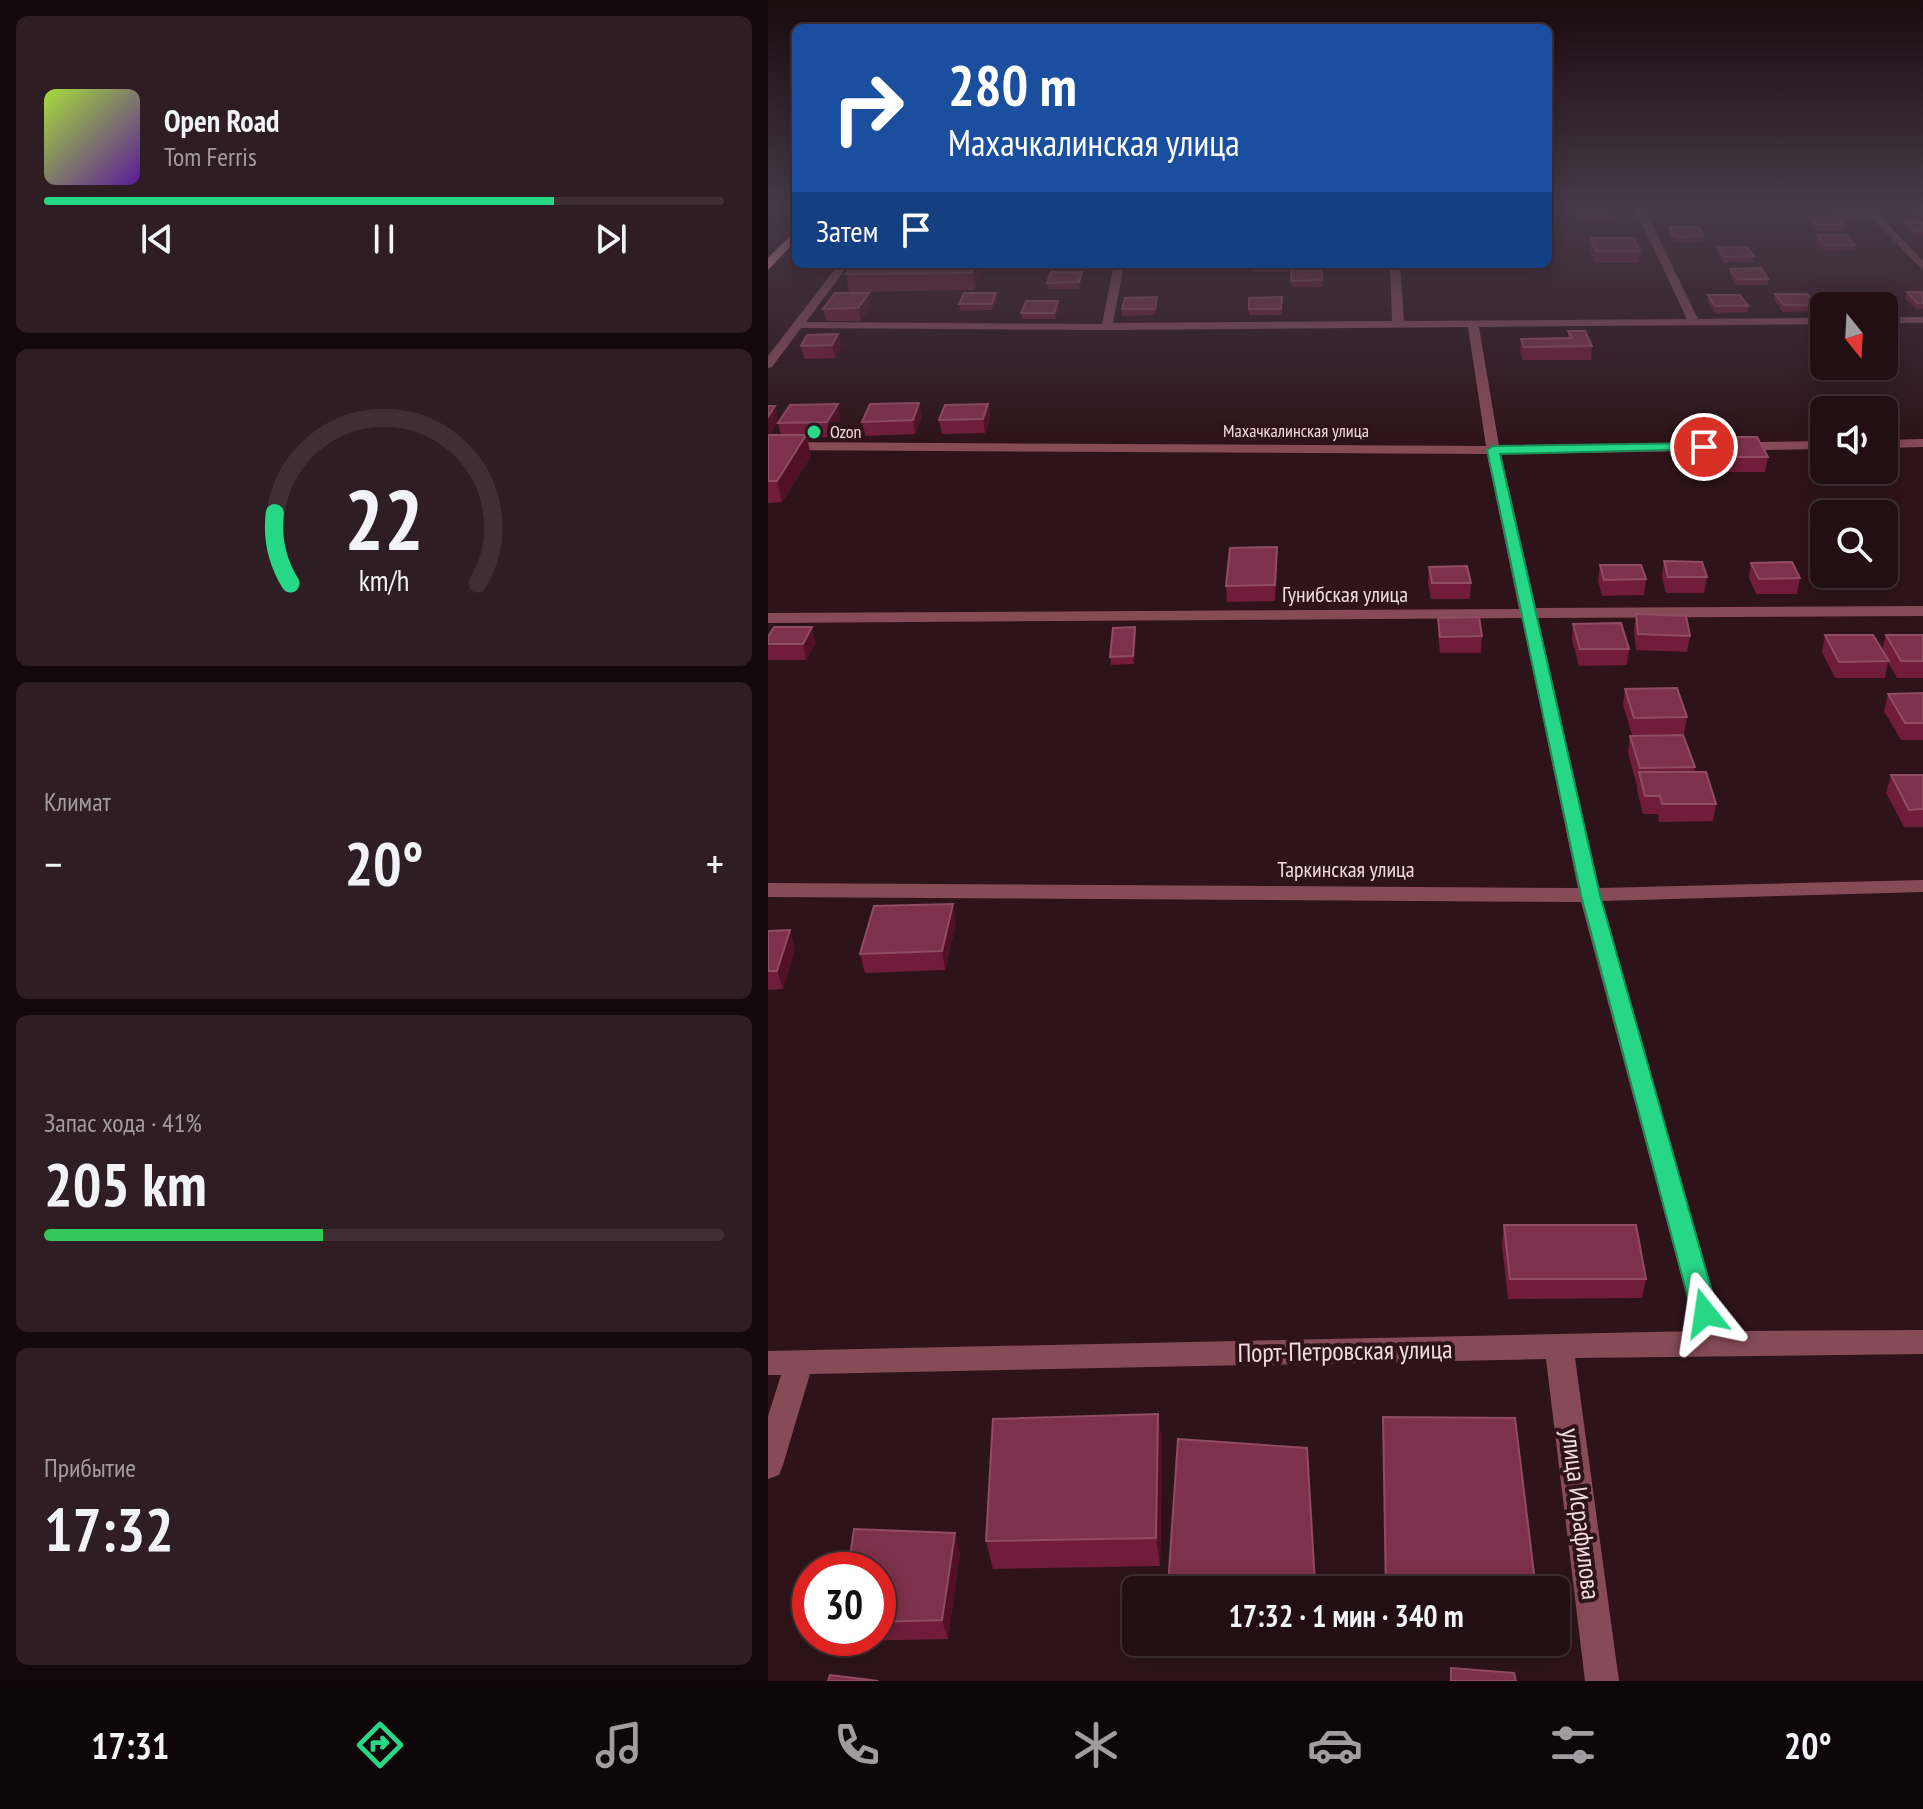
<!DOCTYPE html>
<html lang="ru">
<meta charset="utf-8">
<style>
:root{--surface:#220f14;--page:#2e1d22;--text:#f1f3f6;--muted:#a29ca0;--line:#3f2f34;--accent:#26d886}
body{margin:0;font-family:"PT Sans Narrow",sans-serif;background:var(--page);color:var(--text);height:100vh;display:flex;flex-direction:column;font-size:30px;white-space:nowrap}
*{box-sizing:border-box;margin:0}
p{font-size:26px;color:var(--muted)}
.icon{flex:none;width:44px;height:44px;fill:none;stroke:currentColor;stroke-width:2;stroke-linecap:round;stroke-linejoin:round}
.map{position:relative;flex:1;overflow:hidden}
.panel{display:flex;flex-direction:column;gap:16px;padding:16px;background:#13080b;width:768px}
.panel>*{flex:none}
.banner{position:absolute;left:24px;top:24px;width:760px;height:244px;border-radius:12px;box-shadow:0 4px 20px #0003,0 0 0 2px var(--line);background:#1a4fa0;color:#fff;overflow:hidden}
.needle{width:52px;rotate:162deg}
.tools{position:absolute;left:1042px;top:292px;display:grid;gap:16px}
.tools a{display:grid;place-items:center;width:88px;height:88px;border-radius:12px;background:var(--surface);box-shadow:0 4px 20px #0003,0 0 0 2px var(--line);font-size:40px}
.speed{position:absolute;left:24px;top:1552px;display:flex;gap:16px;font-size:40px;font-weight:700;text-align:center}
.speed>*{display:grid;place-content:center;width:104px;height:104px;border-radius:50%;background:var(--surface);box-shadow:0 4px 20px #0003,0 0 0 2px var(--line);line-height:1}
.speed .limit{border:12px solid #d22;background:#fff;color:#111}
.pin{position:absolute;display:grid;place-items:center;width:68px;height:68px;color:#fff;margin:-34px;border:4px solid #fff;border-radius:50%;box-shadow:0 2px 8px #0007}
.me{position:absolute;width:88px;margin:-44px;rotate:345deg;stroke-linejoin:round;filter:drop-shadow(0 0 6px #0008)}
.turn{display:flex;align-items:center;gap:28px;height:168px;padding:0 24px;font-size:36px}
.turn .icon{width:104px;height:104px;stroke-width:2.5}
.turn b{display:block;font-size:56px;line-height:68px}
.then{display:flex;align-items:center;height:76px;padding:0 24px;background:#0003;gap:16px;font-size:30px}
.big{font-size:60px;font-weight:800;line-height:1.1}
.panel .card{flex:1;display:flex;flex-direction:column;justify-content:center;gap:12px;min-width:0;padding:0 28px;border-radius:12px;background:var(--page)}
.panel .dial{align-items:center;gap:0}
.dial svg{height:208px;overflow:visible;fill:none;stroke:var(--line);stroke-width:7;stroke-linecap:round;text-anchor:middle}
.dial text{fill:var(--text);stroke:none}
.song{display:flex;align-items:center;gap:24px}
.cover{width:96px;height:96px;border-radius:12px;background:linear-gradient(135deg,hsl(80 70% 55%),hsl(270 70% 35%))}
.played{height:8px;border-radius:4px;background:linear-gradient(90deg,var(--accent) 75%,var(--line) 75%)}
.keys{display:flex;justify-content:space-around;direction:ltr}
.heat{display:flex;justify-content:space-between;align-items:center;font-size:44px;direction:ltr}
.charge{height:12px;border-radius:6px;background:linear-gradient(90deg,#34c759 41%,var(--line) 0)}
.trip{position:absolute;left:354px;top:1576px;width:448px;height:80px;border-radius:12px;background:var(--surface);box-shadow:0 4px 20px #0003,0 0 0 2px var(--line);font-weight:800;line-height:80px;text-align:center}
.dock{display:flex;height:128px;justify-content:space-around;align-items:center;background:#0e0608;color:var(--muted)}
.dock .icon{width:56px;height:56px}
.dock .on{color:var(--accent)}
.dock b{font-size:36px;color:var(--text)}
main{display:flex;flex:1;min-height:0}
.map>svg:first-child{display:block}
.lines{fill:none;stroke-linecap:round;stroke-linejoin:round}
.minor{fill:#874b58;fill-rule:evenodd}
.highway{fill:#faa0b3;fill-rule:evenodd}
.wall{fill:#711c3a}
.shaded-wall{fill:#501026}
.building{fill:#7e314c;stroke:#904c63;stroke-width:2}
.route{fill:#26d886;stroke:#198c57;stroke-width:2}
.poi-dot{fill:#26d886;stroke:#2e141a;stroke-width:3}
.labels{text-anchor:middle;stroke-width:8;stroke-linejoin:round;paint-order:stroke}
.far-street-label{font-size:18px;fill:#f0dde0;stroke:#2e141a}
.far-poi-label{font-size:18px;fill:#f0dde0;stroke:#2e141a;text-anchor:start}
.street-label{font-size:22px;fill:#f0dde0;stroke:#2e141a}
.near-street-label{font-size:26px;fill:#f0dde0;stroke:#2e141a}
</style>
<main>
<section class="panel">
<div class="card">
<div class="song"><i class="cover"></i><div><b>Open Road</b><p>Tom Ferris</p></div></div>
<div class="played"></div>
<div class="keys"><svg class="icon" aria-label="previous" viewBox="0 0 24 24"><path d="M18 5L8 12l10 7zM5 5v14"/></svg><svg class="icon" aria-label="pause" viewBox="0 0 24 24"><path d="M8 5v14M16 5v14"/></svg><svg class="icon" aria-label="next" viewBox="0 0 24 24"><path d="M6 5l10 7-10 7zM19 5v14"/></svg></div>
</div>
<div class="card dial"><svg viewBox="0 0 100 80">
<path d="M14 69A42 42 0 1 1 86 69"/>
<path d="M14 69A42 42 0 0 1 8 42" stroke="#26d886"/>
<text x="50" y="56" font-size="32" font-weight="700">22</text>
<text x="50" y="72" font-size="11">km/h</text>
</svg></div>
<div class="card"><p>Климат</p>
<div class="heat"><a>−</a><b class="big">20°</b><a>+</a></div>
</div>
<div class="card"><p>Запас хода · 41%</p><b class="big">205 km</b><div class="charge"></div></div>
<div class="card"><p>Прибытие</p><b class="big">17:32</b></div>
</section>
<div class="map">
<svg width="1155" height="1681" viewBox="0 0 1155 1681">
<rect width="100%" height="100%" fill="#2e141a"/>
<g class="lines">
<g class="minor">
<path d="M865,205h10l55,114 126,-1v6l-345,3 20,119 325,-5v8l-323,5 35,154 387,-2v10l-385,2 61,270 324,-8v12l-321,9 122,430 199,-1v24l-348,4 44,323h-34l-39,-322 -736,15 -27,91 -4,10 -11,4v-63l13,-41h-13v-24l928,-20 -115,-429 -813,-5v-14l810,5 -56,-270 -754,5v-10l751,-4 -32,-155 -719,-4v-8l718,4 -18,-119 -361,3 -306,-2 -29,39 -4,1v-12l71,-92h10l-43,58 296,2 12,-60h10l-11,59 279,-2 -2,-57h10l4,57 283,-2z"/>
<path d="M1091,205h10l54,56v9z"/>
<rect x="1116" y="317" width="39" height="6"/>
<path d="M1155,439v8l-39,1v-8z"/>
</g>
<path class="highway" d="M28,230v11l-28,29v-12z"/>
</g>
<g class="wall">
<path d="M885,205h30v3l-28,1z"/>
<path d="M1036,205h33l-1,1 33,8 -1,6h-27l4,5 -1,6h-28l-8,-9 1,-5h27l-4,-5v-2h-24z"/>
<path d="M1138,205h17v10h-8l-9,-8z"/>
<path d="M808,208l33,8 -1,6h-28l-4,-8z"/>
<path d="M1138,222h17v15h-9l-9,-9z"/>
<path d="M901,227l35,9 -1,6h-29l-5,-9z"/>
<path d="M1049,235l38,10 -1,5 -30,1 -8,-10z"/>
<path d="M822,238l50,13 -1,12h-44l-6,-13z"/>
<path d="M949,247l37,9 -1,6 -30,1 -6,-10z"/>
<path d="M84,264h129l1,8 -8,18 -125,2 -3,-18z"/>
<path d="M264,264h33l-2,5 -30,1z"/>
<path d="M486,264h39v6h29v17h-31v-15h-37z"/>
<rect x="560" y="264" width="30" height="3"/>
<path d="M962,269l38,10v6h-32l-6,-10z"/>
<path d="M315,278l-4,11h-31l-1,-6z"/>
<path d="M1139,292h16v17h-7l-11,-11z"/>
<path d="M1068,293l41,11v2h-37l-5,-6z"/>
<path d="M1007,294l41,11 -1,6 -32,1 -9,-12z"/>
<path d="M940,295l40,11 -1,6 -32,1 -8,-12z"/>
<path d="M389,297v7l-2,11 -33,1v-7z"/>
<path d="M514,297v18h-33v-17z"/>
<path d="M229,299l-5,11 -32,1 -1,-7z"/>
<path d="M103,305l-10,16h-35l-3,-12z"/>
<path d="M291,308l-4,11h-33l-1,-6z"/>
<path d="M800,331l24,15 -1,14h-68l-3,-8 1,-13h47z"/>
<path d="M39,335l34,12 -6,11 -31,1 -3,-13z"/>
<path d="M220,404l2,14 -5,15 -43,1 -3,-14z"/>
<path d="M0,406l10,14 -9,15h12l-3,-12 62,-5 -10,19h-23l4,19 -29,46 -14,1z"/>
<path d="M154,417l-7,17 -50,2 -3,-14z"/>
<path d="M948,437l52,20 -3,15h-42l-9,-21z"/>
<path d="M509,547l-2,54 -48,1 -1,-16z"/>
<path d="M1116,556l12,16 -4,16 -42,1 -10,-15h44z"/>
<path d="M896,561l43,16 -3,16h-38l-4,-16z"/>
<path d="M983,563l49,15 -3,16h-41l-7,-16z"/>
<path d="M832,565l46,14 -2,16 -42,1 -4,-15z"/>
<path d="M661,567l42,16 -1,16h-39l-3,-16z"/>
<path d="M868,614l54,22 -3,16 -51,-2 -2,-20z"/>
<path d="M670,618l44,18 -1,17h-41l-2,-19z"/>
<path d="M805,624l56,25 -2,16 -48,1 -7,-26z"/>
<path d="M368,635l-2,29 -23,1 -1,-8z"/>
<path d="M1057,635l57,15 4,-15h37v43h-26l-9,-16 -3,16h-50l-13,-26z"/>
<path d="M0,637l48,6 -10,17h-38z"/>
<path d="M857,689l62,28 -3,17 -52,1 -9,-30z"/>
<path d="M1155,693v47h-22l-17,-29 4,-17z"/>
<path d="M862,736l65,31 -1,5 22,32 -3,17 -54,1 -1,-8h-15l-6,-24v-4l-9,-33z"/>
<path d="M1123,775h32v52h-19l-18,-34z"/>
<path d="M188,922l-11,48 -80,3 -5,-19z"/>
<path d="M0,931l27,17 -12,41 -15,1z"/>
<path d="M736,1225l142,54 -4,19 -134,1 -6,-54z"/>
<path d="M390,1414l4,29 -2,123 -167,3 -7,-28z"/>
<path d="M615,1417l153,173h-151z"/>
<path d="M539,1448l8,142h-147v-4z"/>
<path d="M192,1552l-12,87 -101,2 -1,-3h32v-68z"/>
<path d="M618,1642h153l-2,15h-151z"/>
</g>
<g class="shaded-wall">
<path d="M207,264h6l1,8 -8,18 -2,-17z"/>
<path d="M314,272l1,6 -4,11v-7z"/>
<path d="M101,293l2,12 -10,16 -3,-13z"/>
<path d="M228,293l1,6 -5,11v-6z"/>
<path d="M290,301l1,7 -4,11 -1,-6z"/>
<path d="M70,334l3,13 -6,11 -3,-13z"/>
<path d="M151,403l3,14 -7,17 -2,-14z"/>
<path d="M70,404l2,14 -10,19 -3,-15z"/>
<path d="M220,404l2,14 -5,15 -2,-14z"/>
<path d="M7,406l3,14 -10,17v-20z"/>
<path d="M38,435l5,21 -29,46 -5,-21z"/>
<path d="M509,547v16l-2,38v-16z"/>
<path d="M44,627l4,16 -10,17 -3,-16z"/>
<path d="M367,627l1,8 -2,29 -1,-8z"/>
<path d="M185,904l3,18 -11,48 -3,-19z"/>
<path d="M22,930l5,18 -12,41 -6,-18z"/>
<path d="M390,1414l4,29 -2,123 -4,-28z"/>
<path d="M187,1533l5,19 -12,87 -6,-19z"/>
</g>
<g class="building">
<path d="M1143,205h12v4l-7,1z"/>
<path d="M1065,206h28l8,8 -28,1z"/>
<path d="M808,208h28l5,8h-28z"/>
<path d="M1041,217h28l8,8h-28z"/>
<path d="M1138,222h17v9h-8z"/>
<path d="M901,227h29l6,9 -29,1z"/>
<path d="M1049,235h29l9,10h-30z"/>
<path d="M822,238h44l6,13h-44z"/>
<path d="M949,247h30l7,9 -30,1z"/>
<path d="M84,264h123l-3,9 -126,1z"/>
<path d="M486,264h39l-1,2h-38z"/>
<path d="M993,268l7,11h-31l-7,-10z"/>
<path d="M523,270h31v10l-31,1z"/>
<path d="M283,272h31l-3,10 -32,1z"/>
<path d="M1139,292h16v11h-6z"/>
<path d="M67,293h34l-11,15 -35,1z"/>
<path d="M196,293h32l-4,11h-33z"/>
<path d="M1068,293h32l9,11 -32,1z"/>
<path d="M1007,294h32l9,11h-32z"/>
<path d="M940,295h32l8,11h-33z"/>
<path d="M389,297l-2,12h-33l3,-11z"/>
<path d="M514,297l-1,12h-32v-11z"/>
<path d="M258,301h32l-4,12h-33z"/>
<path d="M800,331h17l7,15 -68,1 -3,-8 51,-1z"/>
<path d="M70,334l-6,11 -31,1 6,-11z"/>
<path d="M151,403l-6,17 -51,2 8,-18z"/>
<path d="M70,404l-11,18 -49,1 12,-18z"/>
<path d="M220,404l-5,15 -44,1 6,-15z"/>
<path d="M0,406h7l-7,11z"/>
<path d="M0,435h38l-29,46h-9z"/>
<path d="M948,437h41l11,20h-43z"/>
<path d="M509,547l-2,38 -49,1 4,-38z"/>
<path d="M1116,556l12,16h-12z"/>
<path d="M896,561l38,1 5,15h-39z"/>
<path d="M1024,562l8,16 -41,1 -8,-16z"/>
<path d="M832,565h41l5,14 -42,1z"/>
<path d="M699,566l4,17h-39l-3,-16z"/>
<path d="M868,614l50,2 4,20 -52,-2z"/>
<path d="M711,617l3,19 -42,1 -2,-19z"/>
<path d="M853,623l8,26h-49l-7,-25z"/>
<path d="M6,627h38l-9,17h-35v-7z"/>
<path d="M367,627l-2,29 -23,1 3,-29z"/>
<path d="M1057,635h48l16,26 -50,1z"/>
<path d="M1118,635h37v26h-22z"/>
<path d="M909,688l10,29 -53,1 -9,-29z"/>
<path d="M1155,693v30h-18l-17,-29z"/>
<path d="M915,735l12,32 -55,1 -10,-32z"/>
<path d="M871,772h67l10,32h-54l-2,-8h-15z"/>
<path d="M1123,775h32v34l-14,1z"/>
<path d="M185,904l-11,47 -82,3 14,-48z"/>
<path d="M22,930l-13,41h-9v-40z"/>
<path d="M736,1225h132l10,54h-136z"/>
<path d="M390,1414l-2,124 -170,3 7,-122z"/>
<path d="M615,1417l132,1 21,172h-150z"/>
<path d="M410,1439l129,9 8,136 -147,2z"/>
<path d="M86,1529l101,4 -13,87 -64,2v-52h-30z"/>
<path d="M683,1668l63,5 2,8h-65z"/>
<path d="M62,1675l48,6h-50z"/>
</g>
<linearGradient id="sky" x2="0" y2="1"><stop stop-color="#190b0e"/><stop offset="0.47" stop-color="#463a49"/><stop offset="1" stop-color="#463a49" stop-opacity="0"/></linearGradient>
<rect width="1155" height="440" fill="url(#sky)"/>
<path class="route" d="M936,443l6,4 -2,2 -208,5 100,441 118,418 -4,8 -9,3 -9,-3 -4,-8 -111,-418 -94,-445 6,-4z"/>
<circle class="poi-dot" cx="46" cy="432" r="8"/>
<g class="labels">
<g class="far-street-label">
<text x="528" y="437">Махачкалинская улица</text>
</g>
<g class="far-poi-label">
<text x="62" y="438">Ozon</text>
</g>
<g class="street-label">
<text x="577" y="602">Гунибская улица</text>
<text x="578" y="877">Таркинская улица</text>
</g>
<g class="near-street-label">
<text transform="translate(577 1351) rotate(-1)" y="9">Порт-Петровская улица</text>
<text transform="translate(813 1514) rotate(83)" y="9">улица Исрафилова</text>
</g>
</g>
</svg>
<div class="tools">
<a><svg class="needle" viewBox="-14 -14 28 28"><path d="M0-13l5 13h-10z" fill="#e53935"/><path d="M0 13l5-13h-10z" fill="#a29ca0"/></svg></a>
<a><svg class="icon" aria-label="sound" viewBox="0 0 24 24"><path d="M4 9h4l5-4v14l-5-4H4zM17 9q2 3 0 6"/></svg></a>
<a><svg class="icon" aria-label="search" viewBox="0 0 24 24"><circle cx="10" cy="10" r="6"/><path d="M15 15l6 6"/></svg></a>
</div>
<div class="speed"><div class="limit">30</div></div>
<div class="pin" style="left:936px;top:447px;background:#d93025"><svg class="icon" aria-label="arrive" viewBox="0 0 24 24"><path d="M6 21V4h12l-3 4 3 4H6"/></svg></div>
<svg class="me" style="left:937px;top:1313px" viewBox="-20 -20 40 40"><path d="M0-17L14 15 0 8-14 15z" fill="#26d886" stroke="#fff" stroke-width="4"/></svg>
<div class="trip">17:32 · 1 мин · 340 m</div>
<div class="banner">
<div class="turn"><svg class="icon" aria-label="right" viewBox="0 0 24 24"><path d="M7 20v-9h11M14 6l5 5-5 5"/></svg><div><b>280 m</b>Махачкалинская улица</div></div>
<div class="then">Затем<svg class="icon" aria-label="arrive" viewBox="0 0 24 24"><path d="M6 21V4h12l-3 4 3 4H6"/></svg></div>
</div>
</div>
</main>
<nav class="dock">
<b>17:31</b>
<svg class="icon on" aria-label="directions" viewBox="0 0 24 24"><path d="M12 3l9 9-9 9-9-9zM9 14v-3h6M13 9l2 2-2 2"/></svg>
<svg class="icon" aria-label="music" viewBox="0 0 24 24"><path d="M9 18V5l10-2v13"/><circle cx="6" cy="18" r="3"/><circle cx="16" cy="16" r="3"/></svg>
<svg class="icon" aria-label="phone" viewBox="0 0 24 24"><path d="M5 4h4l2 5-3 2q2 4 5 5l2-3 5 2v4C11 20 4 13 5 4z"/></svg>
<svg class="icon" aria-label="climate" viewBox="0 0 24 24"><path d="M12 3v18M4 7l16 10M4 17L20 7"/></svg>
<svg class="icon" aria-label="car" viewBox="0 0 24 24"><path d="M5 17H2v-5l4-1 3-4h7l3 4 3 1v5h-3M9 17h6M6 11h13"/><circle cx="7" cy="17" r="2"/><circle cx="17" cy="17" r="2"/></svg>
<svg class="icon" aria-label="filters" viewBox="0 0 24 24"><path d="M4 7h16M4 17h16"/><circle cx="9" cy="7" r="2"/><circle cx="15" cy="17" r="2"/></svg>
<b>20°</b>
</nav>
